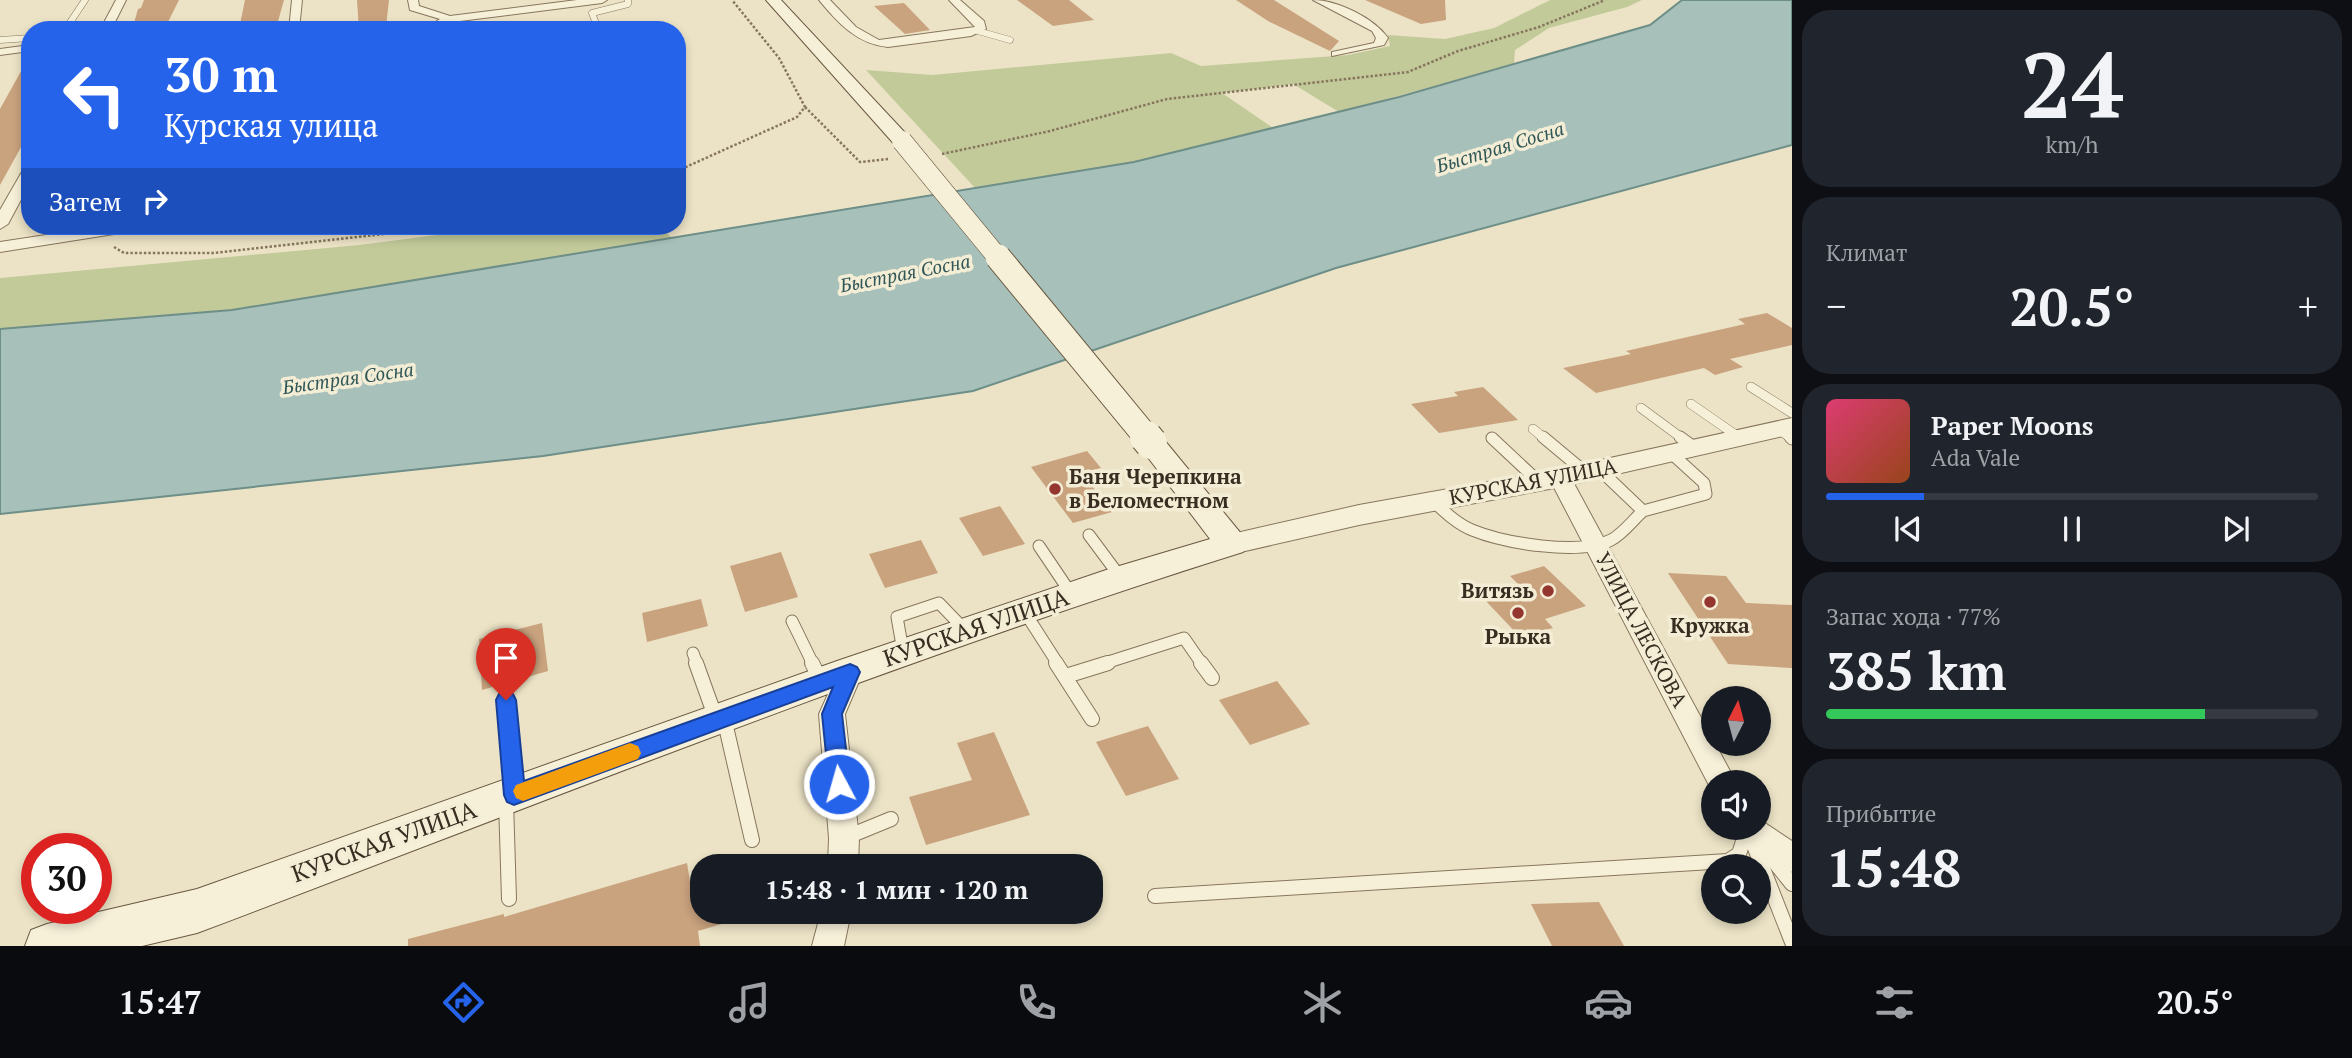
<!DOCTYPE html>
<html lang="ru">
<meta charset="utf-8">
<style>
:root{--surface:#171b24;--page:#20242c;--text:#f1f3f6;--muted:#9ea1a6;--line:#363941;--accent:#2563eb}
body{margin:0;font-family:"PT Serif",serif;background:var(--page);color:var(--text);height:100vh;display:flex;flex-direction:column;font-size:26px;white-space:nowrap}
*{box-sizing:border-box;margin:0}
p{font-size:23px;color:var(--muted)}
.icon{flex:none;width:38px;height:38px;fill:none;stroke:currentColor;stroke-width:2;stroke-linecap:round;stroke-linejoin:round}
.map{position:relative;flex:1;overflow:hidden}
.details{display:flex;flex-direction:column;gap:10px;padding:10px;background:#0d0f14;width:560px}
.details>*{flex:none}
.banner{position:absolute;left:21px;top:21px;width:665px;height:214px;border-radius:28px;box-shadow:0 4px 10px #0003;background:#2563eb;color:#fff;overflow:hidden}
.needle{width:46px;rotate:6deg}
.buttons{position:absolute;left:1701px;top:686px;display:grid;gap:14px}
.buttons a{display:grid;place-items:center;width:70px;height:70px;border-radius:50%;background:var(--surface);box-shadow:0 4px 10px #0003;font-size:35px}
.speed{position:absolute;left:21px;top:833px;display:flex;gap:14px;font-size:35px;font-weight:700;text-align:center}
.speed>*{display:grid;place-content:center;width:91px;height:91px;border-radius:50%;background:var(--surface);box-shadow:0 4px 10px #0003;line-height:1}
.speed .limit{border:10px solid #d22;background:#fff;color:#111}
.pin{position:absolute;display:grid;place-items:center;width:60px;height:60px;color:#fff;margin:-72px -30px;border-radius:50% 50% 50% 0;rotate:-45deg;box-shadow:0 0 7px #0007}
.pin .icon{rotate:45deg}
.me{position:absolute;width:77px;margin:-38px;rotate:354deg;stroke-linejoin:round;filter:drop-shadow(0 0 5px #0008)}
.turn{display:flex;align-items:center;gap:24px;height:147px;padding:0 28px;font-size:32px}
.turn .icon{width:91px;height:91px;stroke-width:2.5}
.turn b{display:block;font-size:49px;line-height:60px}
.then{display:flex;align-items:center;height:66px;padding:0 28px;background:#0003;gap:14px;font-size:26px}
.big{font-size:52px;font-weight:700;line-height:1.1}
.details .card{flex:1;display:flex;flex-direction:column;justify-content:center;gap:10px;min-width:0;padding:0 24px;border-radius:28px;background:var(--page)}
.details .dial{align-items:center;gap:0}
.dial b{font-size:91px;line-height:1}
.song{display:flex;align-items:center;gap:21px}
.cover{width:84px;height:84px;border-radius:10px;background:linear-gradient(135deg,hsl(340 70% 55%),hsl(20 70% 35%))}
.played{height:7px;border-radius:4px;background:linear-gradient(90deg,var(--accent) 20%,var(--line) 20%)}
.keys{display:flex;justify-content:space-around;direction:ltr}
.heat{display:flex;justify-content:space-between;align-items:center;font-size:38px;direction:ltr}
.charge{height:10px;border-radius:5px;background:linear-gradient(90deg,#34c759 77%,var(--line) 0)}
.trip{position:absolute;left:690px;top:854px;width:413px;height:70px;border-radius:28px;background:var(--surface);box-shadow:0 4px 10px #0003;font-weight:700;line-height:70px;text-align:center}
.tab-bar{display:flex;height:112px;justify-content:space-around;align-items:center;background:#090b0e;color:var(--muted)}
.tab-bar .icon{width:49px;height:49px}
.tab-bar .current{color:var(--accent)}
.tab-bar b{font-size:32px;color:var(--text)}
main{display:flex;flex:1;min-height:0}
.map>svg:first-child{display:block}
.green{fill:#c2ca9a}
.water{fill:#a7c0ba;stroke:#6e8e88;stroke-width:2}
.building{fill:#c9a27e}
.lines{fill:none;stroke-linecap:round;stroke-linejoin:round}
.service-far3-casing{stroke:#87765d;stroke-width:7}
.service-far2-casing{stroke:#87765d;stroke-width:10}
.service-far1-casing{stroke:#87765d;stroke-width:13}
.service-casing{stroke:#87765d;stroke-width:16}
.minor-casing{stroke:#87765d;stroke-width:2}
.tertiary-casing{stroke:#87765d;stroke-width:2}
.secondary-casing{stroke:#695740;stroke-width:2}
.path{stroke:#87765d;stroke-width:2.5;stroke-dasharray:2.5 2;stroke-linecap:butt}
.service-far3{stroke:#f7f0d9;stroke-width:6}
.service-far2{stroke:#f7f0d9;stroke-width:9}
.service-far1{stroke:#f7f0d9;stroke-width:11}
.service{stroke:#f7f0d9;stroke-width:14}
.minor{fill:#f7f0d9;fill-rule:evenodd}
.tertiary{fill:#f7f0d9;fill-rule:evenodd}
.secondary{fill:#f7f0d9;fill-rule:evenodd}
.secondary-bridge-far2-casing{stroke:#695740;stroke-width:21;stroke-linecap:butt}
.secondary-bridge-far1-casing{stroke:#695740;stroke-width:27;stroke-linecap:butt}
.secondary-bridge-casing{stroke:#695740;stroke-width:34;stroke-linecap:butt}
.secondary-bridge-far2{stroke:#f7f0d9;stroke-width:20}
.secondary-bridge-far1{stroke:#f7f0d9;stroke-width:25}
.secondary-bridge{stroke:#f7f0d9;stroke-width:32}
.route{fill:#2563eb;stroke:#184099;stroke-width:2}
.slow{fill:#f59e0b}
.poi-dot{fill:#94352f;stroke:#f4edd6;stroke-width:2.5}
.labels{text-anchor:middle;stroke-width:7;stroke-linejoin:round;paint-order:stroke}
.far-water-label{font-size:19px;font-style:italic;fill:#305757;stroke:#f4edd6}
.poi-label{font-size:21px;font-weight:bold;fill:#382d20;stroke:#f4edd6}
.street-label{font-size:21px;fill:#382d20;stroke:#f4edd6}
.near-street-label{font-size:24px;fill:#382d20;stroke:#f4edd6}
</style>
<main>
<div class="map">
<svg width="1792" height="946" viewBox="0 0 1792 946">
<rect width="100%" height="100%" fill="#ece3c6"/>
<g class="green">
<path d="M1550,0h92l-15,7 -78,21 -34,22 -1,14 -175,48 -46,-28 -71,9 51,35 -139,34 -158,27 -110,-119 66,5 239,-22 30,13 147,-11 42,-9 -2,-11 57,4 49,-11z"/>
<path d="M508,226h151l14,13 -441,71 -232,19v-51l359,-33z"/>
</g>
<path class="water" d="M1682,0h110v145l-456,123 -363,123 -430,65 -543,58v-185l232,-19 902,-148 265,-65 251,-72z"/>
<g class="building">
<path d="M144,0h35l-15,30h-32l6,-21 3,-1z"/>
<path d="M245,0h39l-7,25 -38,4z"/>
<path d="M357,0h32l-3,27 -27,3z"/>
<path d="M1017,0h52l25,20 -41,6z"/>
<path d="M1236,0h38l65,41 -9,10 -62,-30z"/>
<path d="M1365,0h80l1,20 -25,4z"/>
<path d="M904,3l26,27 -25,4 -31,-28z"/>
<path d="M30,55v76l-30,54v-76z"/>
<path d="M1767,313l25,15v17l-62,14 13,8 -28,8 -11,-7 -108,25 -33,-25 68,-14 -5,-3 119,-27 -7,-5z"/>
<path d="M1483,387l35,33 -79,13 -28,-29 47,-8 -4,-4z"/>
<path d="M1087,451l14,17 -19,5 30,39 -39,11 -42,-56z"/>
<path d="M1000,506l25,38 -42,12 -24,-38z"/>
<path d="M921,540l17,33 -53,15 -16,-34z"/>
<path d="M781,552l17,45 -53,15 -15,-46z"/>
<path d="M1544,566l42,40 -41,13 8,9 -34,8 -35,-37 39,-10 -13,-13z"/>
<path d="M1668,573l58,3 20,27 46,2v63l-64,-4z"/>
<path d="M701,599l7,27 -61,16 -5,-29z"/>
<path d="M542,623l6,48 -66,19 -3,-51z"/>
<path d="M1277,681l33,43 -60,21 -31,-45z"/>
<path d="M1148,726l31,53 -53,17 -30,-54z"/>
<path d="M994,732l36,83 -104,30 -17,-48 63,-17 -15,-37z"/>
<path d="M687,863l8,49h49l1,5 -47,14 2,15h-292v-7l96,-25v3z"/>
<path d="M1599,902l25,44h-72l-21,-42z"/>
</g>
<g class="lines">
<g class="service-far3-casing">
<g id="service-far3">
<path d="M595,21l-3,-8 36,-9v-4"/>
<path d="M65,30l20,-30"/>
<path d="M978,31l32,9"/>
<path d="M0,40l30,-2"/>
</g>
</g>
<g class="service-far2-casing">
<g id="service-far2">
<path d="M1751,387l41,26"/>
<path d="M1691,404l49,34"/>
<path d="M1641,408l42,31"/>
<path d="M1533,429l12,10"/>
<path d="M1779,429l13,10"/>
</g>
</g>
<g class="service-far1-casing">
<g id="service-far1">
<path d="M1543,437l42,35"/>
<path d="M1680,437l15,11"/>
<path d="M1790,437l2,2"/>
<path d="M1492,438l47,44"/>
<path d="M1599,469l44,42 63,-17 -2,-11 -33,-30"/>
<path d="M1433,501c12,11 24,23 39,29 32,13 107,26 139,10 12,-6 22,-20 32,-29"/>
<path d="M1089,535l32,43"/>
<path d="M1039,546l33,49"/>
<path d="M1024,611l34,53"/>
<path d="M792,621l21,43"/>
<path d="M903,651l-6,-34 42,-14 26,27"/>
<path d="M693,653l4,11"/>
<path d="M1102,664l82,-26 18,26"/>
</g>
</g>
<g class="service-casing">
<g id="service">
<path d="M696,663l19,53"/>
<path d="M812,663l9,18"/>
<path d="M1056,663l36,56"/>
<path d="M1201,663l11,15"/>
<path d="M1066,676l42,-13"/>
<path d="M506,700l8,91"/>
<path d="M724,718l28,122"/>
<path d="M506,801l3,98"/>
<path d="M847,837l44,-18"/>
<path d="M1751,838l41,104"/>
<path d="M1765,850l27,34"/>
<path d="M1155,896l573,-35 11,-7 8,-25"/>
</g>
</g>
<g class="minor-casing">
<g id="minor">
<path d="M116,0h10l-15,30h-11z"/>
<path d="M292,0h10l-3,30h-10z"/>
<path d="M408,0h10l1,6 31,10 127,-16h30l-5,3 -150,19 -14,8h-10v-3l12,-8 -30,-9z"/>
<path d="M819,0h11l26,27 23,13 96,-13 -26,-27h11l24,21 2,8 -15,7 -83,11c-31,-3 -50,-24 -69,-47z"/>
<path d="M1313,0c24,0 61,18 75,38l-4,7 -52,11v-4l42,-9 2,-5 -4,-7z"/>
<path d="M30,45v6l-30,4v-6z"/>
<path d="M30,166v17l-22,41 -8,5v-19l23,-40z"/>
<path d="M105,226h36l-8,5 -133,21v-10z"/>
<path d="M1560,471l7,2 4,5 165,304h-23l-1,9 -163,-313 4,-5z"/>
<path d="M850,661l9,4 4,7 -18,42 14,124 -1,28h-30l1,-28 -10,-124 22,-49z"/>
<path d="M1759,819l33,22v31l-55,-34 -4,-10h26z"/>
<path d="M821,912h30l-7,34h-32z"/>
</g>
</g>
<g class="tertiary-casing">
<path id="tertiary" d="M1792,418v16l-232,53 -201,38 -127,29 -10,-3 -4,-7 4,-7 10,-3 127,-29 201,-36z"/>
</g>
<g class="secondary-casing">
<g id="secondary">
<path d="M766,0h15l128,137 3,4 -3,4h-14z"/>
<path d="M1151,434l10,2 82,100 5,8 -5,8c-354,111 -699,250 -1046,381l-55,13h-117l6,-16 16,-6 150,-35 640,-228 272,-92 101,-30 -73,-96 4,-7z"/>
</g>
</g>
<g class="path">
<path d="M805,107l55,55 28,-3"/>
<path d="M942,154l108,-23 117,-32 241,-27 50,-21 81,-24 66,-27"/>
<path d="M677,171l120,-54 8,-10 -26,-49 -47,-58"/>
<path d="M114,247l10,6h90l242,-27"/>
</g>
<use href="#service-far3" class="service-far3"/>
<use href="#service-far2" class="service-far2"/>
<use href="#service-far1" class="service-far1"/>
<use href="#service" class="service"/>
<use href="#minor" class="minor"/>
<use href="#tertiary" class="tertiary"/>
<use href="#secondary" class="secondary"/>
<g class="secondary-bridge-far2-casing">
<path id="secondary-bridge-far2" d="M902,141l97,118"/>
</g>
<g class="secondary-bridge-far1-casing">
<path id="secondary-bridge-far1" d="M998,257l150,182"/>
</g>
<g class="secondary-bridge-casing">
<path id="secondary-bridge" d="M1146,437l5,6"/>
</g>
<use href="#secondary-bridge-far2" class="secondary-bridge-far2"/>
<use href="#secondary-bridge-far1" class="secondary-bridge-far1"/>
<use href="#secondary-bridge" class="secondary-bridge"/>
</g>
<path class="route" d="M850,664l7,3 3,5 -18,42 8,70 -3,7 -8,3 -7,-3 -3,-7 -7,-70 11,-27 -319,118 -7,-3 -3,-7 -8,-95 3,-6 7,-3 7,3 3,6 8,81z"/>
<path class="slow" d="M630,743l8,3 3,7 -3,6 -115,42 -7,-3 -3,-7 3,-6z"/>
<g class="poi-dot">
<circle cx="1055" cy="489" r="7"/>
<circle cx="1548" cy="591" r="7"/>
<circle cx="1710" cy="602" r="7"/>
<circle cx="1518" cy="613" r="7"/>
</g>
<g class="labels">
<g class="far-water-label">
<text transform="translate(1500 147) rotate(-17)" y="7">Быстрая Сосна</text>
<text transform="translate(905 273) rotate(-11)" y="7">Быстрая Сосна</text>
<text transform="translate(348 378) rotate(-8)" y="7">Быстрая Сосна</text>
</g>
<g class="poi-label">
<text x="1069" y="484" text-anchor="start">Баня Черепкина<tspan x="1069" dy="24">в Беломестном</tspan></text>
<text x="1534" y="598" text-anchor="end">Витязь</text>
<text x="1710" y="633">Кружка</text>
<text x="1518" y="644">Рыька</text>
</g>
<g class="street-label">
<text transform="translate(1533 482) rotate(-11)" y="7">КУРСКАЯ УЛИЦА</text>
<text transform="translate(1641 630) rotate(62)" y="7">УЛИЦА ЛЕСКОВА</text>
</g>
<g class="near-street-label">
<text transform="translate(976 628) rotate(-19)" y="8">КУРСКАЯ УЛИЦА</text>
<text transform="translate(384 842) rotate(-20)" y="8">КУРСКАЯ УЛИЦА</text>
</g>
</g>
</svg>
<div class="buttons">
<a><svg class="needle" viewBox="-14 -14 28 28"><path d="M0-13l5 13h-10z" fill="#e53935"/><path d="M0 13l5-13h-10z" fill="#9ea1a6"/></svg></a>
<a><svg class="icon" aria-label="sound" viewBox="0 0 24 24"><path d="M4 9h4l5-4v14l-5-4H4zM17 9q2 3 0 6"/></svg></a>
<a><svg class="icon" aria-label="search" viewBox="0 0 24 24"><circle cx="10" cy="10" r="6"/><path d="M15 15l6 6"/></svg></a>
</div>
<div class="speed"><div class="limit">30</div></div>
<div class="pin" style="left:506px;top:700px;background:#d93025"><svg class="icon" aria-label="arrive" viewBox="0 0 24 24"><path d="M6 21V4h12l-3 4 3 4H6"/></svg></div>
<svg class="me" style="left:839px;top:784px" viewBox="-20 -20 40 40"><circle r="17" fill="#2563eb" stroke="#fff" stroke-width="3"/><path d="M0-11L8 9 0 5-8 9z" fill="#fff"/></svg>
<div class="trip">15:48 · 1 мин · 120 m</div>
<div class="banner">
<div class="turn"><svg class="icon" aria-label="left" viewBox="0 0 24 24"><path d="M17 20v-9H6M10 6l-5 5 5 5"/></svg><div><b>30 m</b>Курская улица</div></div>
<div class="then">Затем<svg class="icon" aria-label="right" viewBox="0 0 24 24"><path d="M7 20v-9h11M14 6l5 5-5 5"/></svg></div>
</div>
</div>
<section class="details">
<div class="card dial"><b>24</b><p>km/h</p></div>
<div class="card"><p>Климат</p>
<div class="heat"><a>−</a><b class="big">20.5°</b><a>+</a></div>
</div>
<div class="card">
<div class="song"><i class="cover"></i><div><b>Paper Moons</b><p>Ada Vale</p></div></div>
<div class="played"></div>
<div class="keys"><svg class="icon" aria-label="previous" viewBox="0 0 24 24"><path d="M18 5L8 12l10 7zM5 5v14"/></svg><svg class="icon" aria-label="pause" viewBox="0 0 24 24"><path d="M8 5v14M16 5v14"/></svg><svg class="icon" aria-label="next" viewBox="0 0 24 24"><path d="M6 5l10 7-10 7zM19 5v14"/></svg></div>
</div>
<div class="card"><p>Запас хода · 77%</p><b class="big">385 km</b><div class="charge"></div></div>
<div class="card"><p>Прибытие</p><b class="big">15:48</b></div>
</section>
</main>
<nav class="tab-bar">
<b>15:47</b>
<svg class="icon current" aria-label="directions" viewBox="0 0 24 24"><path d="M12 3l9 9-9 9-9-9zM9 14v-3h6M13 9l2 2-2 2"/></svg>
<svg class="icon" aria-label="music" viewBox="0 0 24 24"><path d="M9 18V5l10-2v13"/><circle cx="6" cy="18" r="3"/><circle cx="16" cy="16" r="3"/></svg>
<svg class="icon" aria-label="phone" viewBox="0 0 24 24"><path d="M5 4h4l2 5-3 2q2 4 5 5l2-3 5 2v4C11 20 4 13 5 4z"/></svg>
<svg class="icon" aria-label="climate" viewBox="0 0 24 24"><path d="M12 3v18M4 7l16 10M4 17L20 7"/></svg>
<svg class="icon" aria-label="car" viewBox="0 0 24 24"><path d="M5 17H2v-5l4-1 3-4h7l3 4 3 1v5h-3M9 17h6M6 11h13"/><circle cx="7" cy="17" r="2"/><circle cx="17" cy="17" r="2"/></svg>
<svg class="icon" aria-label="filters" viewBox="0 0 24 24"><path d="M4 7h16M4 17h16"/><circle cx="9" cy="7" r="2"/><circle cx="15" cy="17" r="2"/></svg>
<b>20.5°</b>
</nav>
